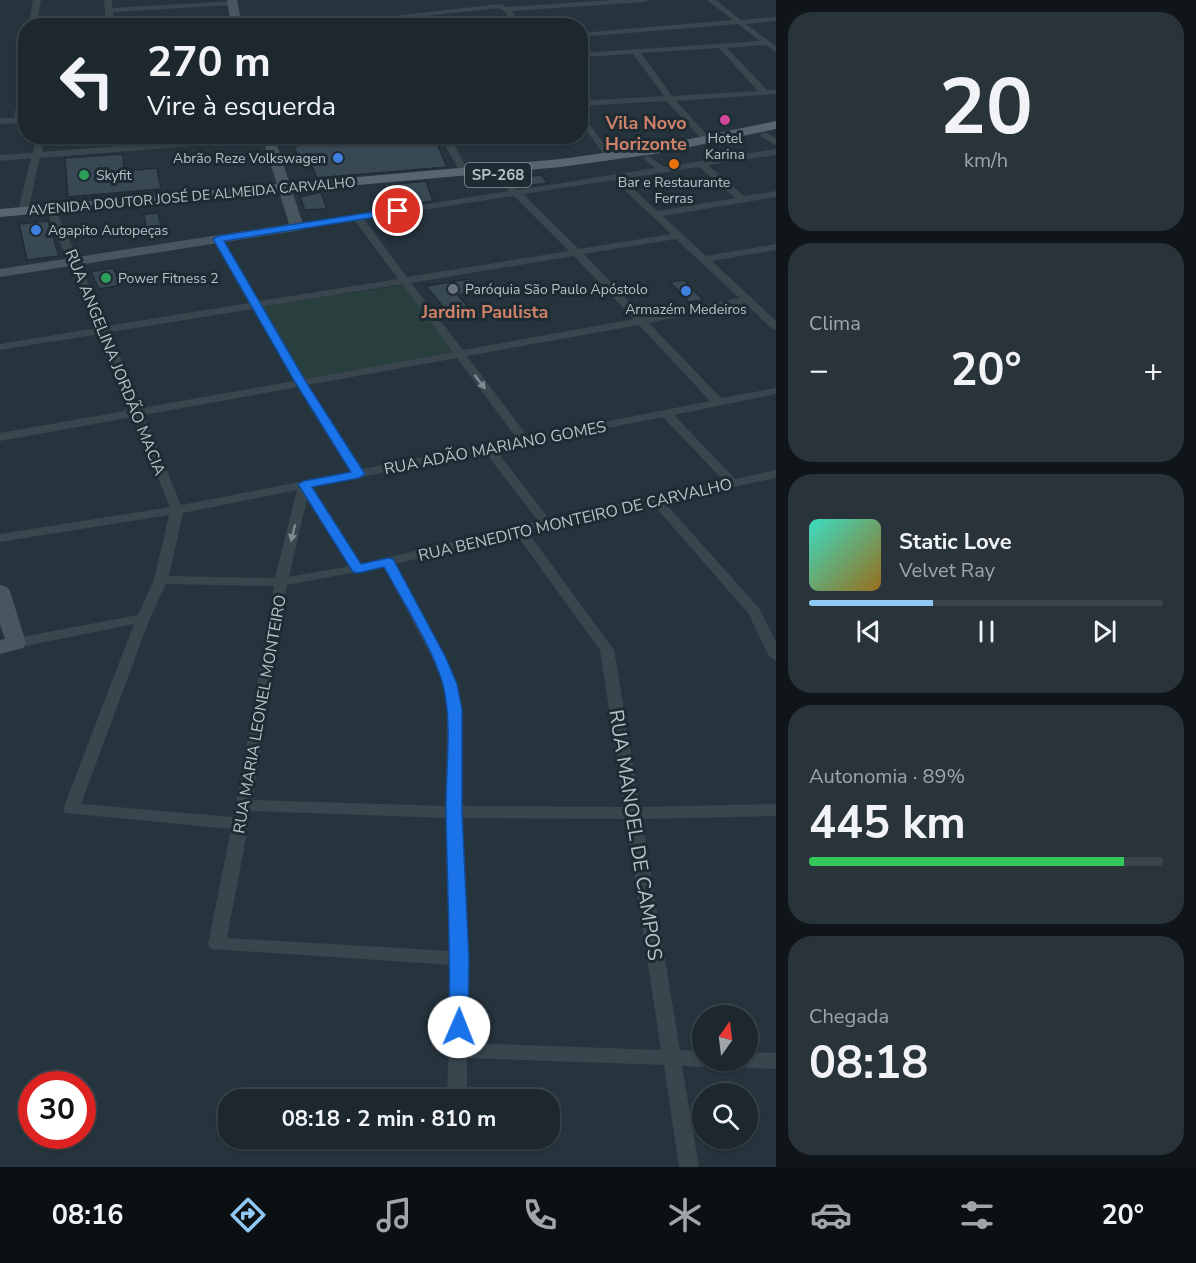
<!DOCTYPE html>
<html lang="pt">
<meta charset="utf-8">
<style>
:root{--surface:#1c272e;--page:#29333a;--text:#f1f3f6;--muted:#a0a5aa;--line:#3a444a;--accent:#90c9f3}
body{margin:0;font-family:"Nunito Sans",sans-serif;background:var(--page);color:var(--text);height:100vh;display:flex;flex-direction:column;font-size:22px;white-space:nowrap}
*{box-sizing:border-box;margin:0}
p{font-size:20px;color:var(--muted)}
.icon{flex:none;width:33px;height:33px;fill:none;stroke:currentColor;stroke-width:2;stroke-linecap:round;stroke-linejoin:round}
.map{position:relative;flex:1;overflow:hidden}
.details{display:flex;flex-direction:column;gap:12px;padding:12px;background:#0f1519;width:420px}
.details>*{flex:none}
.top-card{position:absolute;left:18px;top:18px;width:570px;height:126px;border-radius:24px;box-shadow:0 2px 4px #0004,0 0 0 2px var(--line);background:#1c272e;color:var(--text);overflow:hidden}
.needle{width:39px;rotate:14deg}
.buttons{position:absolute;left:692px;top:1005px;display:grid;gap:12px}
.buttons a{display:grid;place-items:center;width:66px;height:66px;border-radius:50%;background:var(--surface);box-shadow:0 2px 4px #0004,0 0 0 2px var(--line);font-size:30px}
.speed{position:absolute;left:18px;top:1071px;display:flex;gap:12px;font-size:30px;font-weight:700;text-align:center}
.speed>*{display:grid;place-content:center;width:78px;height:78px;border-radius:50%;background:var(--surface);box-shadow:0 2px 4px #0004,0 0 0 2px var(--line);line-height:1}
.speed .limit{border:9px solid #d22;background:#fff;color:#111}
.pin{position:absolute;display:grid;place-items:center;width:51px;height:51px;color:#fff;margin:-26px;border:3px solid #fff;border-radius:50%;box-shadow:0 2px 6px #0007}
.me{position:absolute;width:66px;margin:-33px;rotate:1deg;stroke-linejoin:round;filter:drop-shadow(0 0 4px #0008)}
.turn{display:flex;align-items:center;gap:21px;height:126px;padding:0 30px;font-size:27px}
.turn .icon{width:78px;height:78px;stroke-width:2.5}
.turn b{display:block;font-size:42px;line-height:51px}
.big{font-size:45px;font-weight:700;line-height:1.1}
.details .tile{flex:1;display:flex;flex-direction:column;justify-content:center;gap:9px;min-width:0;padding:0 21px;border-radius:24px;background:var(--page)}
.details .dial{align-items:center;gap:0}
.dial b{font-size:78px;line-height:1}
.song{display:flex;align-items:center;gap:18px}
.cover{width:72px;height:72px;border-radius:9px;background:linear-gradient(135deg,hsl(170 70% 55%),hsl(40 70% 35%))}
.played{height:6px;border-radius:3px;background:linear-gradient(90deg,var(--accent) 35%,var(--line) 35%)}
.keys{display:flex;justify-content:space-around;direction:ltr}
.heat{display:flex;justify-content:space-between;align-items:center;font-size:33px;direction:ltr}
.charge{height:9px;border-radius:4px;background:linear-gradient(90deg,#34c759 89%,var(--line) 0)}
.trip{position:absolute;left:218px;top:1089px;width:342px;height:60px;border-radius:24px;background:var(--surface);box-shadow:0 2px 4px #0004,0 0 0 2px var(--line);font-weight:700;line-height:60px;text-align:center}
.tab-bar{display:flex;height:96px;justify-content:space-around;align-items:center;background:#0b1012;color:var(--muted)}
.tab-bar .icon{width:42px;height:42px}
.tab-bar .selected{color:var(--accent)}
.tab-bar b{font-size:27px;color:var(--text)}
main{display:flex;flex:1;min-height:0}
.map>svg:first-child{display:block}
.green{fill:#283f3d}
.building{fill:#384954;stroke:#202d35;stroke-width:1.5}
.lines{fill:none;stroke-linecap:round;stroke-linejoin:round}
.street{fill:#39464e;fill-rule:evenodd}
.secondary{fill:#485660;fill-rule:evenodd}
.primary{fill:#58656e;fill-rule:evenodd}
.oneway{fill:#7e8a92}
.route{fill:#1a73e8;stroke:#114b97;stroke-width:1.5}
.hotel-dot{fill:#d1479c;stroke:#1e2b33;stroke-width:2}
.shop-dot{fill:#3f7fe0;stroke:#1e2b33;stroke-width:2}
.food-dot{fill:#e8710a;stroke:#1e2b33;stroke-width:2}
.leisure-dot{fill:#2e9e5b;stroke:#1e2b33;stroke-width:2}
.worship-dot{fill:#6b7280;stroke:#1e2b33;stroke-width:2}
.labels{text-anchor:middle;stroke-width:6;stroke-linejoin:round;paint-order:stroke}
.far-poi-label{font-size:14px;fill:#b6c1c9;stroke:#1e2b33;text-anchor:start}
.far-street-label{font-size:14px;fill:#b6c1c9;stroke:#1e2b33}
.shield{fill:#1e2b33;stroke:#88949c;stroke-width:1.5}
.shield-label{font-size:15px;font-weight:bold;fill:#b6c1c9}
.street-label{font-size:16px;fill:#b6c1c9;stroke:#1e2b33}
.far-district-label{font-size:18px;font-weight:bold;fill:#d08269;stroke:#1e2b33}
.near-street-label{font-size:20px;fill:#b6c1c9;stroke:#1e2b33}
</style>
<main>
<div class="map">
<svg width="776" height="1167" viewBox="0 0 776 1167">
<rect width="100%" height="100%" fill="#26343e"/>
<path class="green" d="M403,285l50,67 -148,27 -43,-72z"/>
<g class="building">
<path d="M403,136h31l13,31 -130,11 -8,-19h-10l-5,-13z"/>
<path d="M123,154l1,17 33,-3 4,21 -93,8 -3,-39z"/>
<path d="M541,175l7,8 -30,4 -9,-9z"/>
<path d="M426,181l7,20 -26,4 -10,-21z"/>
<path d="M321,192l6,17 -22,1 -5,-13z"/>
<path d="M158,213l3,13 -15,2 -2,-14z"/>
<path d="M48,221l11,35 -32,4 -8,-36z"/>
<path d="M113,268l8,17 -22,4 -8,-17z"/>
<path d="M469,279l10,12 -21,4 16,19 -22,4 -26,-32z"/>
<path d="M684,280l19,20 -14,2 -19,-20z"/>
</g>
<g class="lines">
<g class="street">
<path d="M33,0h8l-4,26h-8z"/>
<path d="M104,0h8v8l121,-7 4,2 -4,2 -120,7 1,14h-8z"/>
<path d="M612,0h37l-4,2 -133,9 10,15h-7l-11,-15 -5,-3 -166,18h-29l196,-22 8,3z"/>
<path d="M707,0h9l25,20 35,-3v4l-30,3 30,22v6l-11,-7 -38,3 40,42h9v4l-100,7 34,37 1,2 -4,3 -3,-1 -37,-41 -87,5v-5l84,-5 -31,-42 -53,3v-4l180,-12 -22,-17 -158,13v-4l153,-13zM719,48l39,43 -86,5 -31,-43z"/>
<path d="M26,67v32l-3,19 3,-1v6l-26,1v-6h14l8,-49z"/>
<path d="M580,112l34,45 -1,2h-6l-27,-38z"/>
<path d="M764,132l12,6v7l-15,-8 -1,-2z"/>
<path d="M37,136h8l-3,16 199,-16 31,1 -4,3 -228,18 -12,53 -5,3 -5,-3 13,-53 -31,3v-6l33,-2z"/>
<path d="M440,136h9l20,36 -2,2h-6z"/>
<path d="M776,149v6l-68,10 36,31 32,-5v6l-113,19 43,40 70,-12v6l-64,11 64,60v9l-4,-1 -27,-26 -96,20 72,75 55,-10v6l-102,21 61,64 41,-9v8l-112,24 95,106 17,34v19l-7,-5 -21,-43 -95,-109 -126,27 87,119 26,157 136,-3v12l-134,3 38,231 22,1v9h9l-2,5 -7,2 -20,-1 17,101h-20l-15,-102 -197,-7v42h-20l4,-135 -240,-16 -3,-5 23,-115 -166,-16 -2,-4 71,-185 -118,24 -7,-5 7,-5 122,-23 16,-35 15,-65 -169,27v-8l170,-27 -37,-90 -133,24v-8l130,-23 -30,-76 -100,16v-6l97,-16 -49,-113 2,-2 8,2 49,111 142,-23 -37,-64 2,-2h6l39,64 139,-22 -43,-58 -58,9 -5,-3 2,-2 215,-34 -16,-16 5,-3 20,18 137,-22 -12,-10 4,-3 17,12zM699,167l36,31 -78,13 -34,-32zM614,180l57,54 -92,15 -56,-55zM514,196l55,55 -162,26 -43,-58zM676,239l63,59 -95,19 -60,-63zM574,256l60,63 -171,31 -52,-67zM402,284l51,68 -148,27 -43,-72zM253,309l41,72 -153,27 -31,-76zM639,325l71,76 -182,36 -61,-81zM457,358l60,81 -155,30 -54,-84zM298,387l53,85 -170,33 -37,-90zM663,417l61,64 -175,38 -53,-69zM485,452l53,69 -177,43 -49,-77zM297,490l-22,88 -106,-2 14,-63zM307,499l43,67 -61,11zM516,534l84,116 24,157 -162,-1 -1,-97 -4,-25 -11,-26 -50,-94zM384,567l48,91 11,26 4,25 -1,97 -193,-6 34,-215zM166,584l108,2 -40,231 -153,-13 69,-186zM251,811l195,7 5,133 -224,-13zM462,818l164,1 35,231 -194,-7 2,-84z"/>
<path d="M747,1052l29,1v16l-29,-1 -7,-2 -2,-6h9z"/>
</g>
<g class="secondary">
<path d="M227,0h10l5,26h-11z"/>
<path d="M262,136h12l30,91 -2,3 -302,47v-8l289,-45z"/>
<path d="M0,585l7,2 3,4 16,52 -3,5 -23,6v-14l5,-1 -5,-15z"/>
</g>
<path class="primary" d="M776,121v8l-115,24 -100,14 -561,50v-8l561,-50 100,-14z"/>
</g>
<defs><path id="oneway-solid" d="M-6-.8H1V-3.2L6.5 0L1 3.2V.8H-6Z" transform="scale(1.5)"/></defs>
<g class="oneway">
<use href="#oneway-solid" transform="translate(480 382) rotate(53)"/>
<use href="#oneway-solid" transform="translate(293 533) rotate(104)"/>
</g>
<path class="route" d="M398,208l3,1v4l-177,28 82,141 59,92 -6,4 -47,9 49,77 27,-6 5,1 53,99 11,26 5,25v103l7,147 -1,68 -3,6 -6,2 -7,-2 -3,-6c2,-72 -2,-143 -3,-214 -1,-42 7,-87 -3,-128 -9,-35 -41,-85 -59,-118l-26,6 -5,-1 -55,-88 6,-3 47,-9 -56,-90 -82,-143 5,-3z"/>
<circle class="hotel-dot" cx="725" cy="120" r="6"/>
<g class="shop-dot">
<circle cx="338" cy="158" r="6"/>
<circle cx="36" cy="230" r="6"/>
<circle cx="686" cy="291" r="6"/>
</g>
<circle class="food-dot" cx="674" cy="164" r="6"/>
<g class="leisure-dot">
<circle cx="84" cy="175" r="6"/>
<circle cx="106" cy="278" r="6"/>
</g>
<circle class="worship-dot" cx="453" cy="289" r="6"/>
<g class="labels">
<g class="far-poi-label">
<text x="725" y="143" text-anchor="middle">Hotel<tspan x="725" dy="16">Karina</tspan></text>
<text x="326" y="163" text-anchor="end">Abrão Reze Volkswagen</text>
<text x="96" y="180">Skyfit</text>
<text x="674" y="187" text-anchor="middle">Bar e Restaurante<tspan x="674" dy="16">Ferras</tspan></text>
<text x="48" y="235">Agapito Autopeças</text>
<text x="118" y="283">Power Fitness 2</text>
<text x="465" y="294">Paróquia São Paulo Apóstolo</text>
<text x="686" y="314" text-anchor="middle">Armazém Medeiros</text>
</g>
<g class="far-street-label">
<text transform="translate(192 196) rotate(-5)" y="5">AVENIDA DOUTOR JOSÉ DE ALMEIDA CARVALHO</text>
</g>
<rect class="shield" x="465" y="163" width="66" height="24" rx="4.5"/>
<g class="shield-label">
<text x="498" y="180">SP-268</text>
</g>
<g class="street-label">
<text transform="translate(116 362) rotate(68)" y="6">RUA ANGELINA JORDÃO MACIA</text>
<text transform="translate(495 447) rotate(-11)" y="6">RUA ADÃO MARIANO GOMES</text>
<text transform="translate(575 519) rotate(-13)" y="6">RUA BENEDITO MONTEIRO DE CARVALHO</text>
<text transform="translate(259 714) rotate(-80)" y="6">RUA MARIA LEONEL MONTEIRO</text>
</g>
<g class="far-district-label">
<text x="646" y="129">Vila Novo<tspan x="646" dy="21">Horizonte</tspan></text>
<text x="485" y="318">Jardim Paulista</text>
</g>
<g class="near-street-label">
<text transform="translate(636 835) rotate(81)" y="7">RUA MANOEL DE CAMPOS</text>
</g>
</g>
</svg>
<div class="buttons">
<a><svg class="needle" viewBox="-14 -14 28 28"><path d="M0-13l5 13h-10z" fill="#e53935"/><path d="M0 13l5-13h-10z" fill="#a0a5aa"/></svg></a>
<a><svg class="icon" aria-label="search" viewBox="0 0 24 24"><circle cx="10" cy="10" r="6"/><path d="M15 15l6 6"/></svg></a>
</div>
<div class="speed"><div class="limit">30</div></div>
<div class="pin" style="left:398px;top:211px;background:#d93025"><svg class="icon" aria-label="arrive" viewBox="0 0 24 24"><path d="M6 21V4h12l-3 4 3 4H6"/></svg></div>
<svg class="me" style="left:459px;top:1027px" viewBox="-20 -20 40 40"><circle r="19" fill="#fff"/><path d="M0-13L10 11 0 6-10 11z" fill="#1a73e8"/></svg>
<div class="trip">08:18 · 2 min · 810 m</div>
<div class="top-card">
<div class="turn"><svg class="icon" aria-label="left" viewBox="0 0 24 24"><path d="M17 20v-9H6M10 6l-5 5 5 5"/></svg><div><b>270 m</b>Vire à esquerda</div></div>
</div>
</div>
<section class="details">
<div class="tile dial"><b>20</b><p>km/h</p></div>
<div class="tile"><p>Clima</p>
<div class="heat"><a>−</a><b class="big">20°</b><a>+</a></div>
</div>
<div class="tile">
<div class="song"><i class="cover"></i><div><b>Static Love</b><p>Velvet Ray</p></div></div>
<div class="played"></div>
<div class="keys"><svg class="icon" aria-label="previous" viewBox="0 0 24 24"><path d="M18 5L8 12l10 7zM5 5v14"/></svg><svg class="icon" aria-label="pause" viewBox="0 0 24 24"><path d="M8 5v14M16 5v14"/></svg><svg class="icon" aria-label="next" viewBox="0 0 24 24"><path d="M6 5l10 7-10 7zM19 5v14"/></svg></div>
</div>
<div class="tile"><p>Autonomia · 89%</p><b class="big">445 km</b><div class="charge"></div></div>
<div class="tile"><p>Chegada</p><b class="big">08:18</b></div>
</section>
</main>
<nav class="tab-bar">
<b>08:16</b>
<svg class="icon selected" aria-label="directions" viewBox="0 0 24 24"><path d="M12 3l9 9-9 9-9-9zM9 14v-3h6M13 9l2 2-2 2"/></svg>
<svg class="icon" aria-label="music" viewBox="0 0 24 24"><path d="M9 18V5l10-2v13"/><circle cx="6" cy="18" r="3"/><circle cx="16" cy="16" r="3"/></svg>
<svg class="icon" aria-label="phone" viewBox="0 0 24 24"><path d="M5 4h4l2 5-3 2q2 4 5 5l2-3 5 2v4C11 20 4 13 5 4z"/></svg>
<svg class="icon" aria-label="climate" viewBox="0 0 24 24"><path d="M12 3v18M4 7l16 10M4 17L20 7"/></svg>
<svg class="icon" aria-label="car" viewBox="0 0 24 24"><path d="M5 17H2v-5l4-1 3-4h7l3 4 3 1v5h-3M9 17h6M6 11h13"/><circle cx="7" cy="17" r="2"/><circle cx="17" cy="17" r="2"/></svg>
<svg class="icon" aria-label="filters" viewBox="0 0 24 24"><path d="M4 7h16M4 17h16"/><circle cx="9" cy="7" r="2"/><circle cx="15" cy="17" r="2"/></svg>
<b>20°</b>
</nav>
